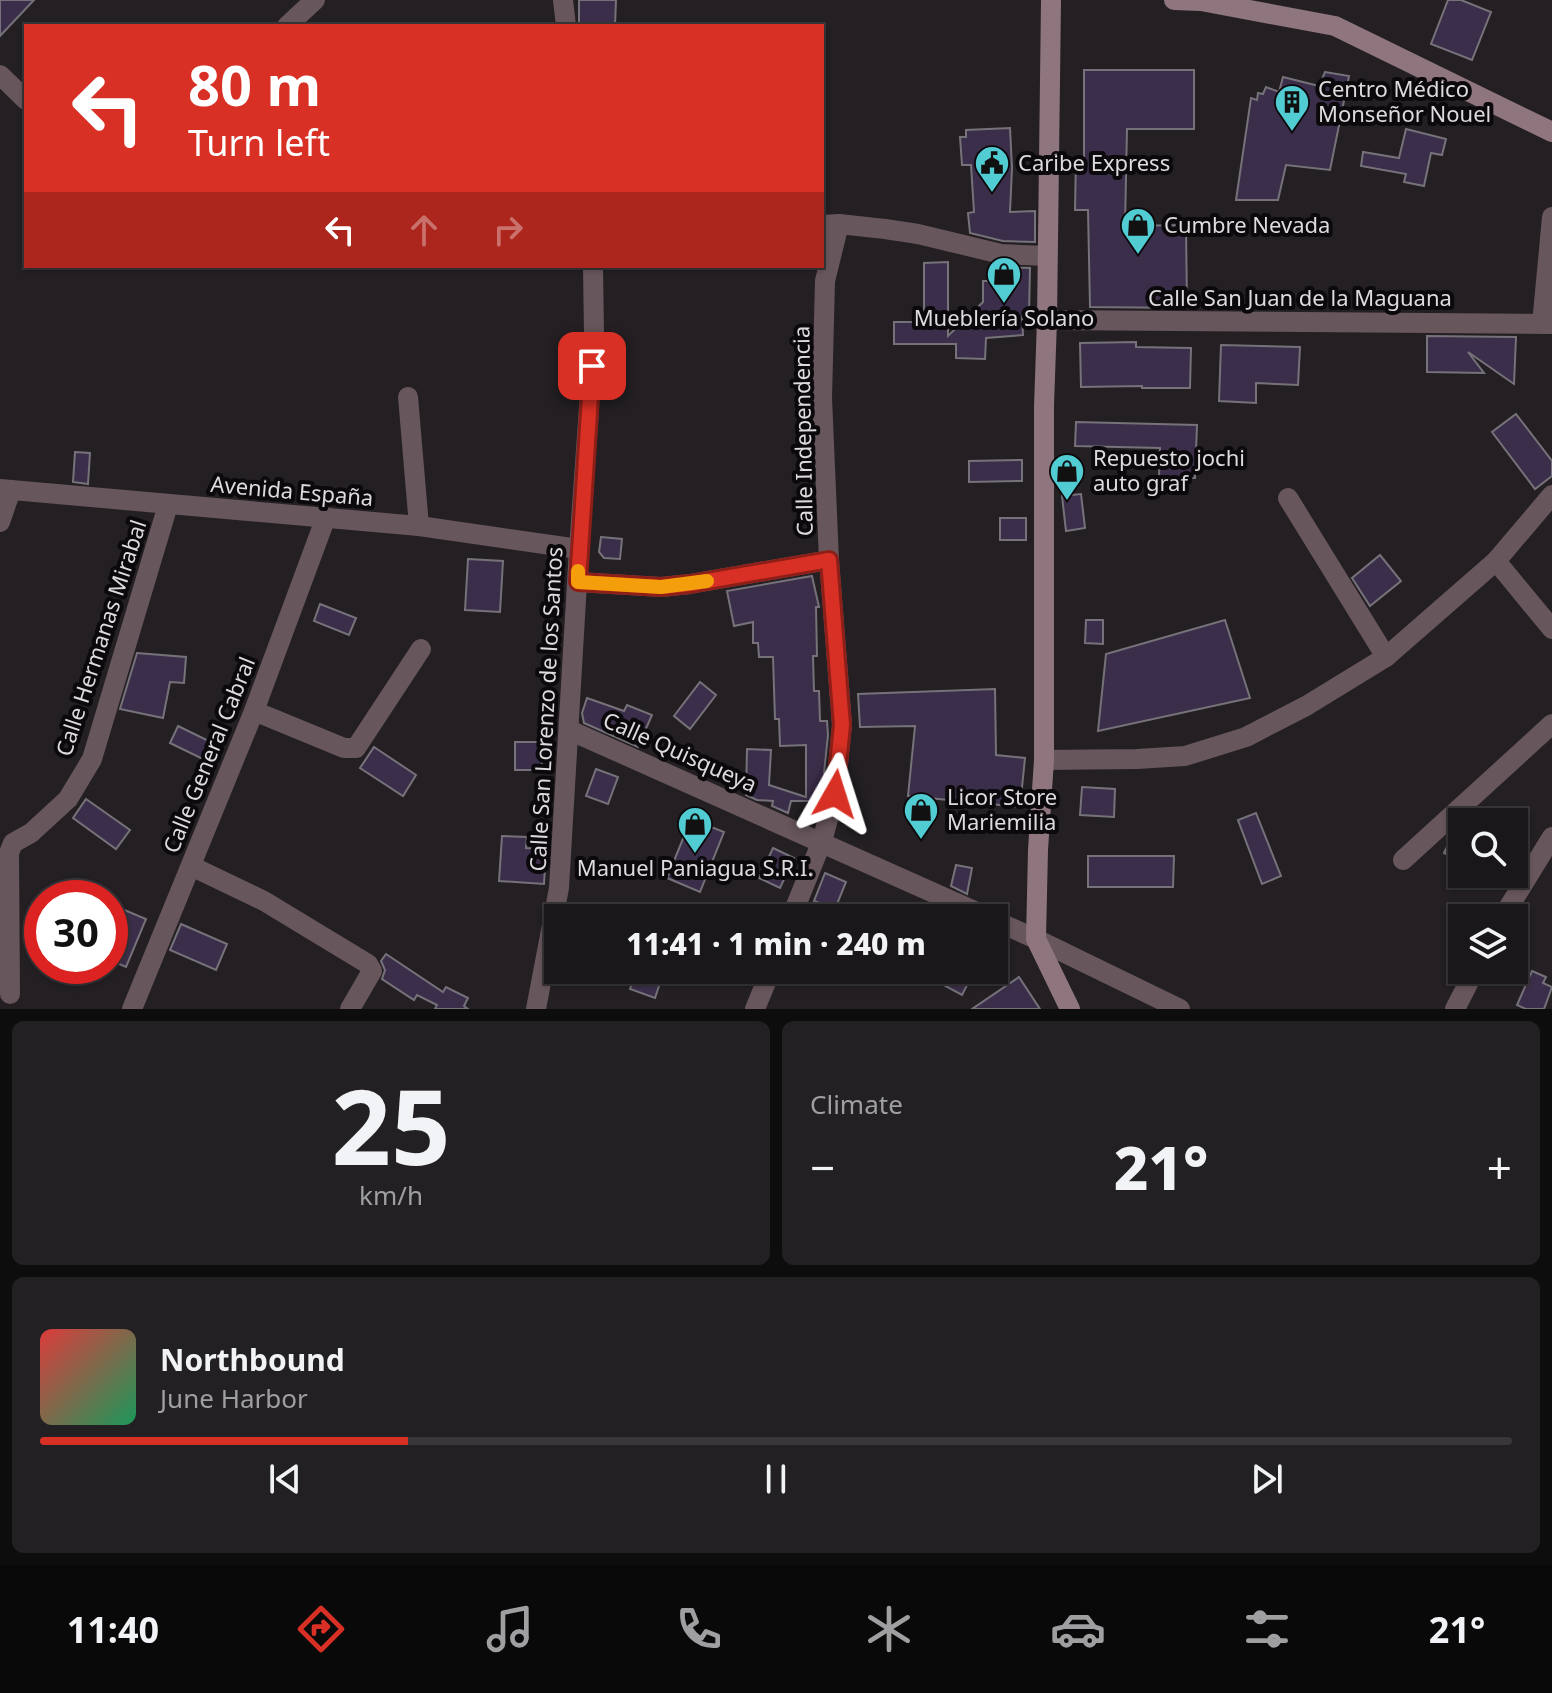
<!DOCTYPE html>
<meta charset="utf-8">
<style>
:root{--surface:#1a171a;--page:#232023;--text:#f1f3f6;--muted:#9f9fa2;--line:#383639;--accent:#d93025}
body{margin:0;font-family:"Noto Sans",sans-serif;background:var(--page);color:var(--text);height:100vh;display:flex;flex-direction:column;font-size:30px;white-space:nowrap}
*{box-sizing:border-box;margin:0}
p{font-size:26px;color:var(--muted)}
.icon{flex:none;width:44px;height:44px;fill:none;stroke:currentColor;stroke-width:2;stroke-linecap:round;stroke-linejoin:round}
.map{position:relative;height:1009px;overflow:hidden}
.drawer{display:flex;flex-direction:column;gap:12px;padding:12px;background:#0e0d0e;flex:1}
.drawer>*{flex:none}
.guide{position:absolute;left:24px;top:24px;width:800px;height:244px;border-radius:0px;box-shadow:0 2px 6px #0004,0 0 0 2px var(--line);background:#d93025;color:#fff;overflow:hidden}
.fabs{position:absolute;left:1448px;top:808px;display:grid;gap:16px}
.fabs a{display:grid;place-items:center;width:80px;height:80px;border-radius:0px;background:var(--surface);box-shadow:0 2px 6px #0004,0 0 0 2px var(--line);font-size:40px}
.speed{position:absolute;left:24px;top:880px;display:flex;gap:16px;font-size:40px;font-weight:700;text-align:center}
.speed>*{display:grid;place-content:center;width:104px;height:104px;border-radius:50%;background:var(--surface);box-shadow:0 2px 6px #0004,0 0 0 2px var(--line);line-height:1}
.speed .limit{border:12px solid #d22;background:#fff;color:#111}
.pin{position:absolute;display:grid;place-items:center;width:68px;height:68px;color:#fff;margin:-34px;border-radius:16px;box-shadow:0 4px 12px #0006}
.me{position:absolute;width:88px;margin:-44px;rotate:6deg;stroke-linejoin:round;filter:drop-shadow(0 0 6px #0008)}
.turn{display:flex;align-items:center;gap:28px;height:168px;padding:0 32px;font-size:36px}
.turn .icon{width:104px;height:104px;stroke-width:2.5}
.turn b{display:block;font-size:56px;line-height:68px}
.lanes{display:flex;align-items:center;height:76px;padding:0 32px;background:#0003;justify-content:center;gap:40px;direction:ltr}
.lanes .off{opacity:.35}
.big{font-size:60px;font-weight:800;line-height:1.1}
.drawer .widget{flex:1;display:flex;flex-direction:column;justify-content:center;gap:12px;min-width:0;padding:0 28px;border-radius:12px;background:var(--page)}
.drawer .dial{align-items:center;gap:0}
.dial b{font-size:104px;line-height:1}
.song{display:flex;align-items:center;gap:24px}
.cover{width:96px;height:96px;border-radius:12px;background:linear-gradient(135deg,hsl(0 70% 55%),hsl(150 70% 35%))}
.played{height:8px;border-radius:4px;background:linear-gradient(90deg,var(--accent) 25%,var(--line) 25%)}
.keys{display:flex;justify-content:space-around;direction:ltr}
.heat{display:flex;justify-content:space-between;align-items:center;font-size:44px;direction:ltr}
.drawer .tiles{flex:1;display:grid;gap:12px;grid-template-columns:1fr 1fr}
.widget:last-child{grid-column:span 2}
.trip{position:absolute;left:544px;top:904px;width:464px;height:80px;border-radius:0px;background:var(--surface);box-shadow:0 2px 6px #0004,0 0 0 2px var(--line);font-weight:800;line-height:80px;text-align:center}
.tabs{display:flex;height:128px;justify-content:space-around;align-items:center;background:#0a090a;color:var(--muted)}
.tabs .icon{width:56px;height:56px}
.tabs .selected{color:var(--accent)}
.tabs b{font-size:36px;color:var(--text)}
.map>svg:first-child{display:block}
.building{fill:#3b2e4a;stroke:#757279;stroke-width:2}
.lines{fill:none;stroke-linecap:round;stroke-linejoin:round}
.minor{stroke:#67565c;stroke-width:20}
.tertiary{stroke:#67565c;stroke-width:20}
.secondary{stroke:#8f757d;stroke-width:20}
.route-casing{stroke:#8d1f18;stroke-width:20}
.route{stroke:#d93025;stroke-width:14}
.slow{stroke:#f59e0b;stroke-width:14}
.labels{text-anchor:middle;stroke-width:8;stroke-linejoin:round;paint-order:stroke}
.poi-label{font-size:22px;fill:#dedadd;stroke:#0b090b;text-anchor:start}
.street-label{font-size:22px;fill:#dedadd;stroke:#0b090b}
</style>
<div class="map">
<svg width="1552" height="1009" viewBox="0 0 1552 1009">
<rect width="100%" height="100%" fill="#231f23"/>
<g class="building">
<path d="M0,0h34l-34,36z"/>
<path d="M579,0h37l-1,26h-36z"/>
<path d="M1448,0h13l30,12 -19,48 -41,-16z"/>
<path d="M1084,70h110v59h-67l-2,97 61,-1 1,83 -97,-1 -2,-97h-13l1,-53h8z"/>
<path d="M1325,72l24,4 -19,94 -44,-5 -8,35h-42l15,-102 6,2 1,-7 5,1 3,-7 13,5 4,-15 36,9z"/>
<path d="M1010,128l2,40 -2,44 25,-1v31l-32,-1 -33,-8 -2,-20 6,-1 -3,-47h-9l-2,-28h6v-7z"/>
<path d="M1406,129l40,10 -4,16 -11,-2 -7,33 -20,-4 2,-8 -45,-8 2,-14 36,6z"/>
<path d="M948,262v74l35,-34v-21h9l6,-14 32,1 -1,47h-7l1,20 -37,3 -1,21 -29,-1v-14h-62v-22h30v-59z"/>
<path d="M1427,336l89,1 -2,47 -46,-32 16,21 -57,-1z"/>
<path d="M1136,342v5l55,1 -1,40h-48v-2l-61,1 -1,-44z"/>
<path d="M1221,345l79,2 -2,38 -42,-2v20l-37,-2z"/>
<path d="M1516,414l36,47v15l-17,13 -43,-57z"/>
<path d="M1076,422l121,3 -2,53 -36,-1 1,-29 -85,-2z"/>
<path d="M75,452l15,1 -2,31 -15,-2z"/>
<path d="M1022,460v21l-53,1v-21z"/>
<path d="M1081,494l4,34 -19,3 -4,-35z"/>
<rect x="1000" y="518" width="26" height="22"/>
<path d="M601,537l21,2 -2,20 -16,-1 -5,-6z"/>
<path d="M1380,555l21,26 -31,25 -18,-28z"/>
<path d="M468,559l35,2 -3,51 -35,-2z"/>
<path d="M812,576l7,31h-3l1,49h-4l1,35h5l1,30h7l1,14 -6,57 -2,9h-29l-3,12 -16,-7 1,-5 -16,-1 -11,-5 1,-46 24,1 -2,35 37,12v-52l-26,1 -1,-27h-4l-2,-62h-14l-1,-14h-5v-21l-19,4 -7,-35z"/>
<path d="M320,604l36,14 -7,17 -35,-14z"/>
<path d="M1086,620h17v24l-18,-1z"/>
<path d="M1225,620l25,78 -152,33 8,-77z"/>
<path d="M137,653l49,4 -2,26 -14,-1 -7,36 -43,-9z"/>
<path d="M700,682l16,13 -26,34 -16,-13z"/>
<path d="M995,689l1,66 29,3 -5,49 -112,-11 7,-70 -55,1 -2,-33z"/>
<path d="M587,698l37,13 3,-6 25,10 -14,32 -54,-24 -2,-10z"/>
<path d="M178,726l43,21 -8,17 -43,-21z"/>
<rect x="515" y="742" width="27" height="28"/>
<path d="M374,747l42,28 -13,21 -43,-28z"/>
<path d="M596,769l22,8 -10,27 -22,-8z"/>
<path d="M1082,787l33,2 -1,28 -34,-2z"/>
<path d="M86,799l44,31 -14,19 -43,-31z"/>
<path d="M1256,813l25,63 -19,8 -24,-64z"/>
<path d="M691,819l33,13 -24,60 -33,-14z"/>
<path d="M1462,824v37l-18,-8 11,-23z"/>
<path d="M502,836l25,1 -1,11 20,1 -2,35 -45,-3z"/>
<path d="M773,848l21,10 -14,30 -21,-10z"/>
<path d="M1088,856h86l-1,31h-85z"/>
<path d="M956,865l16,3 -5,26 -16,-8z"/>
<path d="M825,873l21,9 -11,27 -21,-8z"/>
<path d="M110,904l36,15 -20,48 -16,-7z"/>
<path d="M181,924l46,20 -11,26 -46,-20z"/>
<path d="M386,954l57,38 3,-5 22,11 -4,8 4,3h-33l2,-4 -20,-10 -3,5 -32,-21 3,-9 -4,-9z"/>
<path d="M944,970h31l-13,25 -24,-13z"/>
<path d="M637,971l24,9 -6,18 -25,-9z"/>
<path d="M1532,971l14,6 -3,6 9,4 -8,22h-18l-9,-4z"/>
<path d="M1019,977l21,32h-68z"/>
</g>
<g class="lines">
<g class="minor">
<path d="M563,0l3,26"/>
<path d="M287,26l28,-26"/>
<path d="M0,75l26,25"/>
<path d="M822,225l17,-1 46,5 33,5 83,20 46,2"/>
<path d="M1047,320l505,4"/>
<path d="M1542,324l10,-107"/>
<path d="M408,397l11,129"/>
<path d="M1288,498l98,159"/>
<path d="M0,522l11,-32"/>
<path d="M579,549l15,-213 -1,-70"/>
<path d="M1496,561l56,68"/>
<path d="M578,582l83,5 29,-3 139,-24"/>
<path d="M254,711l90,37h12l65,-99"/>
<path d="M1044,760l93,-1 48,-3 61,-19 60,-31 80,-49 110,-96 56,-66"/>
<path d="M1403,860l149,-136"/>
<path d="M191,866l73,35 104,63 4,7 -22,38"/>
<path d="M791,918l31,-77 13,-47 7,-69 -13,-165 -7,-162 3,-117 14,-57"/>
<path d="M1502,918l50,-81"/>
<path d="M1036,939l144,70"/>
<path d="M10,994l-1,-141 4,-10 18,-10 37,-34 24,-40 76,-254"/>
<path d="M132,1009l122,-298 72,-194"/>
<path d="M755,1009l16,-39"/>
<path d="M1455,1009l20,-39"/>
</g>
<g class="tertiary">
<path d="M0,489l419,37 160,23 -20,339 -23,121"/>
<path d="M569,730l421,188"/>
<path d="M994,920l42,19"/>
</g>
<g class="secondary">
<path d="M1051,0l-4,320 -3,86v354l-6,90 -2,89 34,70"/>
<path d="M1174,0l27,1 134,25 217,106"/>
</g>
</g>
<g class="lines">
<g class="route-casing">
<path id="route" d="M592,366l-14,216 83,5 29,-3 139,-24 13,165 -7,69"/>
</g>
<use href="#route" class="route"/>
<path class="slow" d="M578,571v11l83,5 46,-6"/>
</g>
<defs>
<g id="building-pin" transform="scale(1.8)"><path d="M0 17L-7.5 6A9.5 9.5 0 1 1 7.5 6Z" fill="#51ccd2" stroke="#0b090b"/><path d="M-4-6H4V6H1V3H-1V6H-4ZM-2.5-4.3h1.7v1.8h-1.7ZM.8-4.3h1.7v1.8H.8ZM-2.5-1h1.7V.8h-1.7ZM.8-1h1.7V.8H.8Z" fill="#111"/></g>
<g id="civic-pin" transform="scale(1.8)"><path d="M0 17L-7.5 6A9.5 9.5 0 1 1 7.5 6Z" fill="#51ccd2" stroke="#0b090b"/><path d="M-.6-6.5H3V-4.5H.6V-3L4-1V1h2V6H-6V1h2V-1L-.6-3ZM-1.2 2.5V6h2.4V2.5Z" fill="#111"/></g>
<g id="shop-pin" transform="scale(1.8)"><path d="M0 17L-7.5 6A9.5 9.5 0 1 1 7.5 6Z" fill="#51ccd2" stroke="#0b090b"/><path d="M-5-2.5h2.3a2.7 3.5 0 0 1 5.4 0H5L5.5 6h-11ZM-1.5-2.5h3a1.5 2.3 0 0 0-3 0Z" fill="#111"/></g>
</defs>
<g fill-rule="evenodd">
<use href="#building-pin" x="1292" y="102"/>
<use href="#civic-pin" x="992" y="163"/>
<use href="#shop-pin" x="1138" y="225"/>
<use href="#shop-pin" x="1004" y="274"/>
<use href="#shop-pin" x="1067" y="471"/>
<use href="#shop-pin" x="921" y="810"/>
<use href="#shop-pin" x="695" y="824"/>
</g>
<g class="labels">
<g class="poi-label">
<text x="1318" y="97">Centro Médico<tspan x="1318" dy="25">Monseñor Nouel</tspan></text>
<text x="1018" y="171">Caribe Express</text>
<text x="1164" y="233">Cumbre Nevada</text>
<text x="1004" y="326" text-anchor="middle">Mueblería Solano</text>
<text x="1093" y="466">Repuesto jochi<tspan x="1093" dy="25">auto graf</tspan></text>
<text x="947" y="805">Licor Store<tspan x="947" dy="25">Mariemilia</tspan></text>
<text x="695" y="876" text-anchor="middle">Manuel Paniagua S.R.I.</text>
</g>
<g class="street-label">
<text x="1300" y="306">Calle San Juan de la Maguana</text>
<text transform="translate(803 431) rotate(-91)" y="8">Calle Independencia</text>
<text transform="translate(292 491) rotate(5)" y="8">Avenida España</text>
<text transform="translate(101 638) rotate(-72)" y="8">Calle Hermanas Mirabal</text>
<text transform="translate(546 709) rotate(-87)" y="8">Calle San Lorenzo de los Santos</text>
<text transform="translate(680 752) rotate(24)" y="8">Calle Quisqueya</text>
<text transform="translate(209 755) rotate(-68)" y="8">Calle General Cabral</text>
</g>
</g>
</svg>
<div class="fabs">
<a><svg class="icon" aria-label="search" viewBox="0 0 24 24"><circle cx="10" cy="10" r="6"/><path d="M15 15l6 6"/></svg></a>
<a><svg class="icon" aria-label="layers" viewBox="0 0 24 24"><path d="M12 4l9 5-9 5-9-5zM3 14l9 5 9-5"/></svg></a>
</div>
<div class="speed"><div class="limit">30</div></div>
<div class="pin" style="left:592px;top:366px;background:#d93025"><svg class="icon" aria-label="arrive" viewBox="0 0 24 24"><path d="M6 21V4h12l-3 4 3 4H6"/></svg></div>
<svg class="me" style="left:835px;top:794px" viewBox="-20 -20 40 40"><path d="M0-17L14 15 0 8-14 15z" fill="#d93025" stroke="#fff" stroke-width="4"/></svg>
<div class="trip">11:41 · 1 min · 240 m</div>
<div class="guide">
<div class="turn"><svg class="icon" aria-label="left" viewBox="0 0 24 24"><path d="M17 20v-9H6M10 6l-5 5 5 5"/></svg><div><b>80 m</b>Turn left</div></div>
<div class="lanes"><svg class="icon" aria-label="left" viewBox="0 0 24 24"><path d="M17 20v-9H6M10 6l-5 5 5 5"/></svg><svg class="icon off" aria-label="ahead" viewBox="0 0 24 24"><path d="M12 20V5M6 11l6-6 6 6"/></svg><svg class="icon off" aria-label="right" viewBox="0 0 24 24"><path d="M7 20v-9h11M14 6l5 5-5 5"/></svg></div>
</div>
</div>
<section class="drawer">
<div class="tiles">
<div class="widget dial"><b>25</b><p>km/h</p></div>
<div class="widget"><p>Climate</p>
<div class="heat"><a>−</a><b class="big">21°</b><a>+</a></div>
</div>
<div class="widget">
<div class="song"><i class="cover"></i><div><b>Northbound</b><p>June Harbor</p></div></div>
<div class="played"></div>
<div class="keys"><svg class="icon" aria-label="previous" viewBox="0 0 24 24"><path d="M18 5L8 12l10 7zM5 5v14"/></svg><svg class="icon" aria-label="pause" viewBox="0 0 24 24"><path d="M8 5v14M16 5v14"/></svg><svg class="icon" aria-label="next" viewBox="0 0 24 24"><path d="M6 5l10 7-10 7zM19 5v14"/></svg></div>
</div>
</div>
</section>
<nav class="tabs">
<b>11:40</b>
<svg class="icon selected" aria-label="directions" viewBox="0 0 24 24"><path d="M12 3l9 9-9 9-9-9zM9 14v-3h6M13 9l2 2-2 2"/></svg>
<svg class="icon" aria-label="music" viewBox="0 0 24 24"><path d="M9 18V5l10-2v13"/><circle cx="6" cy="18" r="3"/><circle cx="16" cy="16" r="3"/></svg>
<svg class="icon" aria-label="phone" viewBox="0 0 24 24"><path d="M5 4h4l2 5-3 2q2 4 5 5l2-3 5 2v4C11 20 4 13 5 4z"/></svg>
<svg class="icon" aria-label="climate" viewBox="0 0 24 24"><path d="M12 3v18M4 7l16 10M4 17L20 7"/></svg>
<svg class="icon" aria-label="car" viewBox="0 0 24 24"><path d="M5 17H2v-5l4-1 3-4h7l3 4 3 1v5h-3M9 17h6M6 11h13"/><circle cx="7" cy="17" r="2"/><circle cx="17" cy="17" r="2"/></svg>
<svg class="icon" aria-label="filters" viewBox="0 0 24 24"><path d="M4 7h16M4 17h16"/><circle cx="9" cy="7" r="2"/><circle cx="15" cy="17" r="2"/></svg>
<b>21°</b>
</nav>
